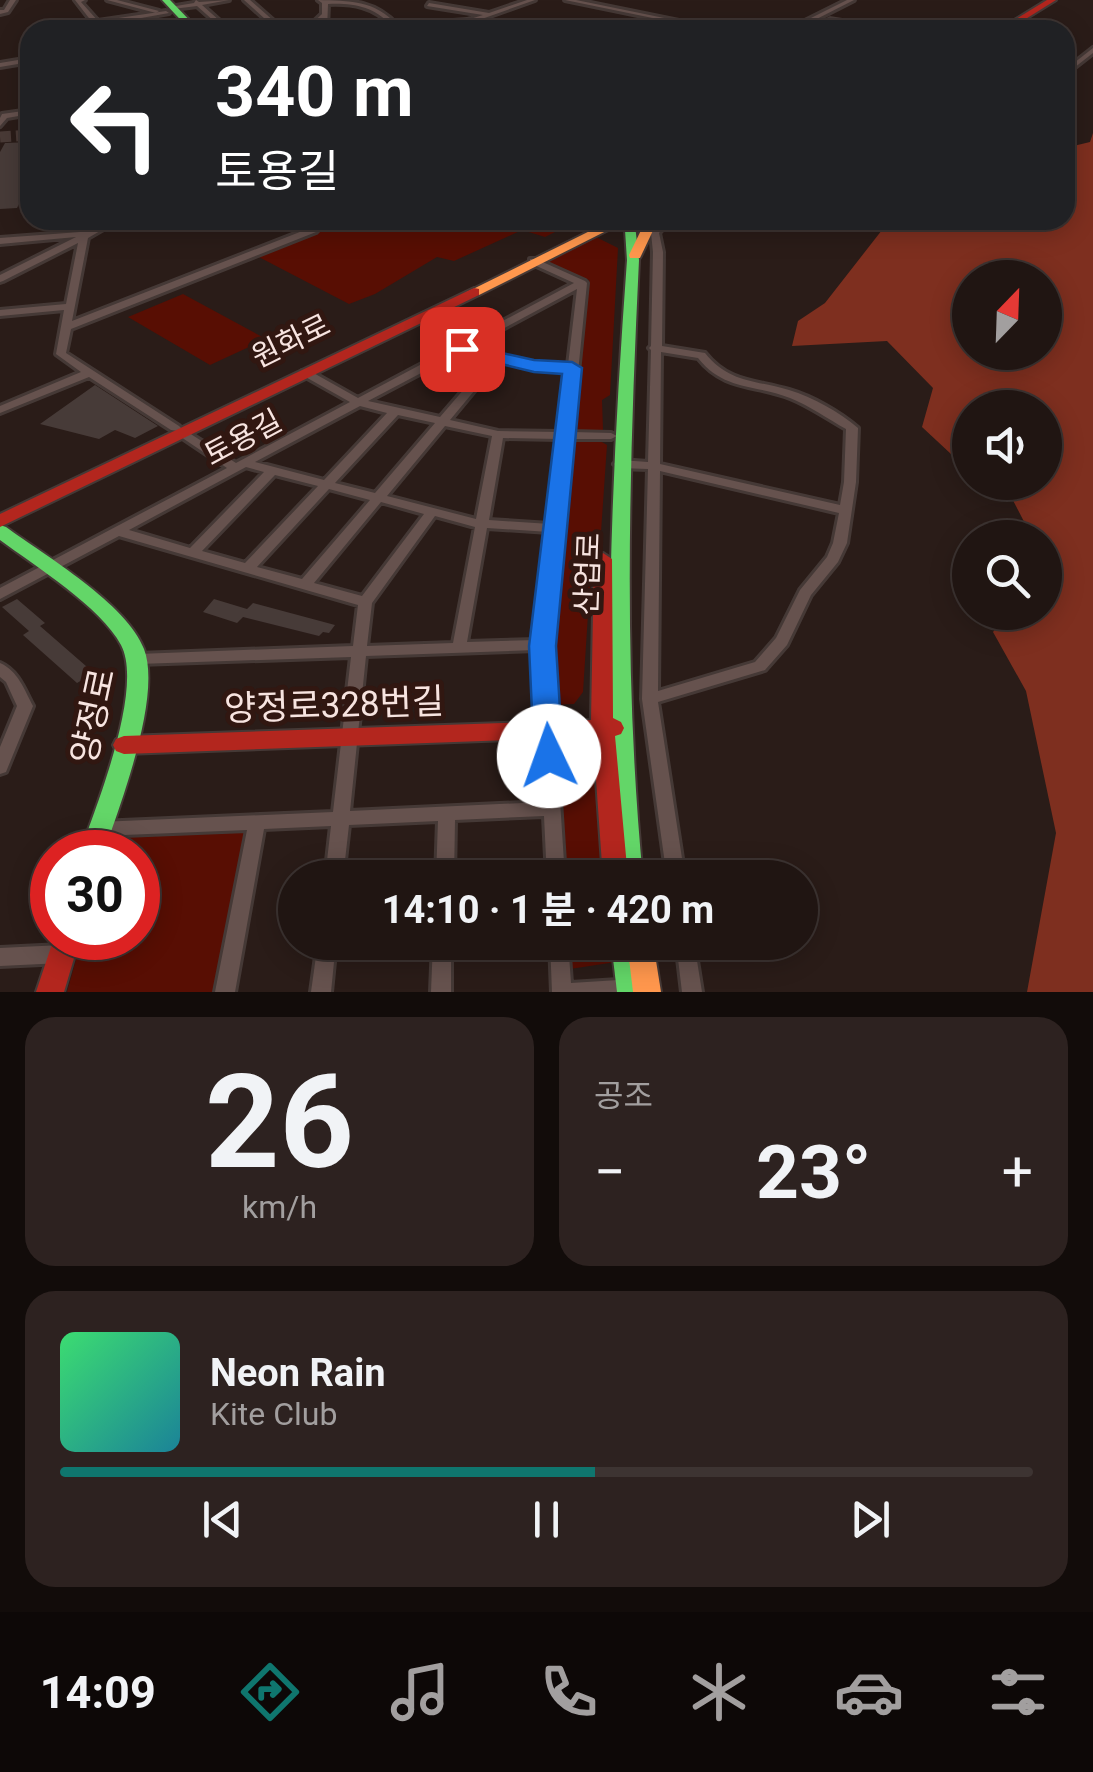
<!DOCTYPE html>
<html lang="ko">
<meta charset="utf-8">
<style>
:root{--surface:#201512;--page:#2d2220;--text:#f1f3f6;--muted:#a29f9f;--line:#3d3432;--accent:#0f766e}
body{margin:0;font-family:Roboto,"Noto Sans KR",sans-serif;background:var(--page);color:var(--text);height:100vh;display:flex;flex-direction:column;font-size:38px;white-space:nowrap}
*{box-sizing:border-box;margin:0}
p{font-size:32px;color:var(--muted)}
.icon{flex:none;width:55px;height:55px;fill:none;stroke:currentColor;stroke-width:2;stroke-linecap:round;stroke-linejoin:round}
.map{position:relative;height:992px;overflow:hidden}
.drawer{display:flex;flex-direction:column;gap:25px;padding:25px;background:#120c0a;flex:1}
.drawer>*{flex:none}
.top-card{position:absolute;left:20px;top:20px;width:1055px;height:210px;border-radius:30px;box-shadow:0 5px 25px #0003,0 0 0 2px var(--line);background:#202124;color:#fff;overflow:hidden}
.needle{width:65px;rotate:23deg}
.controls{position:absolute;left:952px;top:260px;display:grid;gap:20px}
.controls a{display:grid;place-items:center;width:110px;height:110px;border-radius:50%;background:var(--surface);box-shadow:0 5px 25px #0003,0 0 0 2px var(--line);font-size:50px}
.speed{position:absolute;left:30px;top:830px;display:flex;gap:20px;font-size:50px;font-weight:700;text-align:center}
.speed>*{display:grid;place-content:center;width:130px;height:130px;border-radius:50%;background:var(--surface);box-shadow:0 5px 25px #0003,0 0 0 2px var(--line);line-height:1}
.speed .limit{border:15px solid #d22;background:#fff;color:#111}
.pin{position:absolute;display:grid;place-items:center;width:85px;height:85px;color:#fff;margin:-42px;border-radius:20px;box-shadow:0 5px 15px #0006}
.me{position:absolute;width:110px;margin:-55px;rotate:357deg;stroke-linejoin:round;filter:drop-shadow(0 0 8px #0008)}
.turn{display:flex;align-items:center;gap:35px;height:210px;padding:0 30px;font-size:45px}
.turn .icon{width:130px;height:130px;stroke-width:2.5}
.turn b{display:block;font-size:70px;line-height:85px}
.big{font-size:75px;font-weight:700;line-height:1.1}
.drawer .card{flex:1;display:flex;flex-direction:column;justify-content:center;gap:15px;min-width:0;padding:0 35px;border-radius:30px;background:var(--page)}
.drawer .dial{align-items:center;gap:0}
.dial b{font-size:130px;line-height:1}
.song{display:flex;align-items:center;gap:30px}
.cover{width:120px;height:120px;border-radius:15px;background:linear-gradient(135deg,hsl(140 70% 55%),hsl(190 70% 35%))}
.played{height:10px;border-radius:5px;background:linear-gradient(90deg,var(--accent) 55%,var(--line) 55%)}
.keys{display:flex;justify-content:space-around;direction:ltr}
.heat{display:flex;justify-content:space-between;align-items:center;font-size:55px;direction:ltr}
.drawer .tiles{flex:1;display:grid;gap:25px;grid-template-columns:1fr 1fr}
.card:last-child{grid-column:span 2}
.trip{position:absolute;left:278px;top:860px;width:540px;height:100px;border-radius:50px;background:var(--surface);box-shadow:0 5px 25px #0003,0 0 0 2px var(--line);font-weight:700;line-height:100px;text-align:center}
.dock{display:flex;height:160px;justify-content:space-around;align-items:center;background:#0d0807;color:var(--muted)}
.dock .icon{width:70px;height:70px}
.dock .current{color:var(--accent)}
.dock b{font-size:45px;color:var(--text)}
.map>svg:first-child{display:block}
.green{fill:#580e03}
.forest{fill:#7e2f1f;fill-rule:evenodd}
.building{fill:#473b38}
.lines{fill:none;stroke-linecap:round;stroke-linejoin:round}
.secondary-tunnel{stroke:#493a36;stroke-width:11;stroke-dasharray:11 5;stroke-linecap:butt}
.street-casing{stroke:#453936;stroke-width:6}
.fast-casing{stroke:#453936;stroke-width:4}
.slow-casing{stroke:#453936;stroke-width:4}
.jam-casing{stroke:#453936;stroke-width:4}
.street{fill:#66524e;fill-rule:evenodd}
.fast{fill:#63d668;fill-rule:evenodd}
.slow{fill:#ff974d;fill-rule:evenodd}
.jam{fill:#b3261e;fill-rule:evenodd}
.route{fill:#1a73e8;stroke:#114b97;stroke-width:2.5}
.labels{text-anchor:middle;stroke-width:10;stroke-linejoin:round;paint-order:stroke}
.street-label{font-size:30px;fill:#f7e4e0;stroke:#311711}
.near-street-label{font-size:35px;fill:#f7e4e0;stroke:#311711}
</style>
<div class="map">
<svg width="1093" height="992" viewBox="0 0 1093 992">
<rect width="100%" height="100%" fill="#2a1c18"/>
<g class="green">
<path d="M339,220h186l36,9 -16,8 -23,-7 -68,31 -17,-4 -62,37 -26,10 -94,-49z"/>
<path d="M596,237l22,11 -8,147 -8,5 1,30 -24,1 -8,-4 18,-147 -44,-17z"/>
<path d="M183,294l83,45 -56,26 -82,-48z"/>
<path d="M574,440l26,1 7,4 -8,116 -9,22 -7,109 -9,12 -24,1 -4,-59 22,-203z"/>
<path d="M563,745l32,8 16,124h-51l-8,-130z"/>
<path d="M242,827l5,9 -32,156h-148l15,-54h56v-86h-31l4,-13 11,-6z"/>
<path d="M565,943h55l-4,19 -46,7z"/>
</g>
<path class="forest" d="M1093,133v859h-66l29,-159 -30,-142 -33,-59 15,-19 37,-1v-74l-13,-1 -28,-54 41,-1v-74h-75v55l-19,-9 -29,-27 11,-39 -46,-47 -95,5 6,-25 27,-18 57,-73 -4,-10h187v-72l25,-6zM970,278h75v74h-75z"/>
<g class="building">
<path d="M830,16l55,9 -1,5 -74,-4z"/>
<path d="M30,142v40l-13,26 -17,1v-57l5,-9z"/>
<path d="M95,385l63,41 -23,12 -20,-8 -16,9 -59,-15z"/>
<path d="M17,599l28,24 -5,3 54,47 -17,10 -54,-48 6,-4 -27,-24z"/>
<path d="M214,599l33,10 6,-6 82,22 -6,8 -6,-1 -4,4 -76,-19 -6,6 -34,-11z"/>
</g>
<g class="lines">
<path class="secondary-tunnel" d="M0,137l30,-2"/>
<g class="street-casing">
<g id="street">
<path d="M10,0h6l-8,12 -8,2v-4h4z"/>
<path d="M75,0h10l-4,2 17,19 68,-10 3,2 -72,13 -52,4 47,-8z"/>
<path d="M107,0h10l42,11 -3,2z"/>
<path d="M196,0l3,2 30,-2 -27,5 28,25h-6l-27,-24 -24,3 -3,-2 24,-4z"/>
<path d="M244,0h6l34,30h-7l-9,-9 -27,9h-9l33,-11z"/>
<path d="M318,0c31,1 57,0 79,25l70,-5 16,-5 -56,-9 2,-3 60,10 38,-13h8l-76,27 -2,-3 -124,6 58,-5c-18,-19 -38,-22 -63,-21l-1,26h-6v-9l-10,9h-6l17,-16v-11z"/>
<path d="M565,0h11l147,30h-12z"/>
<path d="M847,0h7l-59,30h-8z"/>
<path d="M1093,48v5l-28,22v-5z"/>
<path d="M30,58v4l-30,5v-4z"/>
<path d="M30,110v4l-23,4 -7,8v-8l2,-4z"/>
<path d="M89,220h8l-6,9 17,-9h11l-31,18 -16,83 238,-93 8,-8h9l-11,12 -245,97 -5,24 113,73 2,2 -2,2 7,1 50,32 114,-61 -48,-27 -1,-2 1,-2h8l48,27 216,-115 -44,-20v-4h6l49,22 2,2 -15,149 39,1 6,3 -6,3h-40l-21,206 15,233h-18l-3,-62 -89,4 -1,58h-18l2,-57 -89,4 -6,53h-18l6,-52 -67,3 -29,163h-20l32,-162 -148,6 -6,-2 -3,-5 3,-5 6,-2 234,-10 18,-155 -213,7 -5,-1 -2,-4 2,-4 5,-1 215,-8 5,-41 -239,-69 -119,63v-11l227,-120 -49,-33 -2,-2 2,-2 -7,-1 -82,-53 -89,36v-7l81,-34 -25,-18 8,-44 -64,6v-6l66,-6 12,-61 -75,38 -3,1v-7l76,-38 -76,7v-6l80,-6zM577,289l-9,76 -35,-2 -64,-16zM461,352l29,7 -50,58 -72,-16zM499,361l34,8 34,2 -7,61 -62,-1 -48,-11zM360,406l27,7 -63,67 -69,-18zM398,415l37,8 -60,70 -40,-10zM445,426l47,10 -16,83 -89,-23zM503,438l56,1 -9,85 -61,-4zM246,467l18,5 -74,76 -61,-18zM275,475l43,11 -73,77 -43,-12zM329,489l41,11 -68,79 -45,-12zM381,502l43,12 -62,82 -48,-13zM435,516l40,11 -22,116 -86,3 5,-43zM487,528l62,4 -13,108 -69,2zM536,650l7,152 -193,9 16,-155z"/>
<path d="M661,220h9l-11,13 4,19 -1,94 43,7c24,30 50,27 84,37 24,7 50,22 69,38l-2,54 -9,61 -9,19 -27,33 -24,50 -22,25 -107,32 27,176h-18l-25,-179 6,-230 -28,-1 -6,-4 6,-4 28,2 3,-112 -2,-2 2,-2 2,-94 -2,-19zM661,352l37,6c26,33 57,26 92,40 20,8 38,21 56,31l-2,53 -4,23 -180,-41zM660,471l179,42 -6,30 -6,14 -27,33 -24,48 -21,24 -97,29z"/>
<path d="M0,663c18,8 24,26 33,43l-25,61 -2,5 -6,2v-27l17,-41 -11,-24 -6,-5z"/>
<path d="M318,942h18l-5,50h-20z"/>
<path d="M433,942h18v50h-20z"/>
<path d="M550,942h18l3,41 63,-4 7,2 3,7 -2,4h-90z"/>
<path d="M676,942h18l8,50h-20z"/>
<path d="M62,945l7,3 2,6 -2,6 -7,3 -62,3v-18z"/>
</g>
</g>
<g class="fast-casing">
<g id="fast">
<path d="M162,0h8l29,30h-9z"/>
<path d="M610,220h15l10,5 4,35c-10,207 -16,411 4,618h-25c-16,-207 -6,-412 9,-618l-2,-30z"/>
<path d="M0,525l6,2c40,29 121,77 138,122 18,47 -24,156 -40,203h-24c16,-45 64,-164 41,-207 -20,-38 -86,-79 -121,-105z"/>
<path d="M611,942h26l8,50h-28z"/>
</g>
</g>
<g class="slow-casing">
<g id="slow">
<path d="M612,220h16l-149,75h-10l-2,-3z"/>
<path d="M646,220h12l-18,38h-10l-1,-3z"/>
<path d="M627,942h26l8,50h-28z"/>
</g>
</g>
<g class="jam-casing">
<g id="jam">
<path d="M1047,0h9l-48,30h-10z"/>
<path d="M474,288l5,1v6l-479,232v-13z"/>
<path d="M603,553l9,6 1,159 8,4 3,6 -3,6 -6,2 13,142h-25l-10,-141 -469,17 -8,-3 -3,-6 3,-6 8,-3 467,-16 3,-161z"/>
<path d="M54,938h26l-16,54h-28z"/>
</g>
</g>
<use href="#street" class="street"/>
<use href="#fast" class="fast"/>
<use href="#slow" class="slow"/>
<use href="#jam" class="jam"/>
</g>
<path class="route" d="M462,344l72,16 38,2 10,6 -26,278 7,110 -4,8 -10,3 -11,-3 -4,-8 -5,-110 33,-272 -28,-2 -78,-19 -3,-4z"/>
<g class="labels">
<g class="street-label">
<text transform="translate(291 341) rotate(-26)" y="10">원화로</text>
<text transform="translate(243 438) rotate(-28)" y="10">토용길</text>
<text transform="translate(588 574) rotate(-88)" y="10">산업로</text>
</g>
<g class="near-street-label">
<text transform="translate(334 705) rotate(-2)" y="12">양정로328번길</text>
<text transform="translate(93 716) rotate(-78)" y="12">양정로</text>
</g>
</g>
</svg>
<div class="controls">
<a><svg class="needle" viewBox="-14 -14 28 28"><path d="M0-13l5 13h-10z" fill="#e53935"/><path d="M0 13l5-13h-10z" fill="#a29f9f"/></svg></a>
<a><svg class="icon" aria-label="sound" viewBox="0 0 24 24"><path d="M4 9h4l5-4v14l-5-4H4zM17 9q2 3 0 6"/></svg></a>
<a><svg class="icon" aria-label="search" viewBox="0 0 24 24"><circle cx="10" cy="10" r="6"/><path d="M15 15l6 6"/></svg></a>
</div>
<div class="speed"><div class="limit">30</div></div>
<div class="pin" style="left:462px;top:349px;background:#d93025"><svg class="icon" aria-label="arrive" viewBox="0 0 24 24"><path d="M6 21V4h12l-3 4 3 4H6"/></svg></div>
<svg class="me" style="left:549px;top:756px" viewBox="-20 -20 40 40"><circle r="19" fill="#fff"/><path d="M0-13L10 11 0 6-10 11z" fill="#1a73e8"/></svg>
<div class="trip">14:10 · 1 분 · 420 m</div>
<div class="top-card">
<div class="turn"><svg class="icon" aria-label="left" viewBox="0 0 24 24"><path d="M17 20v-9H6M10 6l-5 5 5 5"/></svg><div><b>340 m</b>토용길</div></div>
</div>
</div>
<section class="drawer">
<div class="tiles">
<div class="card dial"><b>26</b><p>km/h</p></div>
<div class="card"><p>공조</p>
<div class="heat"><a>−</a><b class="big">23°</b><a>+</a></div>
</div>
<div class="card">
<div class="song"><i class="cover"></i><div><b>Neon Rain</b><p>Kite Club</p></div></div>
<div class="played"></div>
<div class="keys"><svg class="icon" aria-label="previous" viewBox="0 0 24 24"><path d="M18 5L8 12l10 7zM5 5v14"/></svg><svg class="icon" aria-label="pause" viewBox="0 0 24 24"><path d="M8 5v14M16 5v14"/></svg><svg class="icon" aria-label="next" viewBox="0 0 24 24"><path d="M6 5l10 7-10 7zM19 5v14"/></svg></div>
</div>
</div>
</section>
<nav class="dock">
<b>14:09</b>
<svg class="icon current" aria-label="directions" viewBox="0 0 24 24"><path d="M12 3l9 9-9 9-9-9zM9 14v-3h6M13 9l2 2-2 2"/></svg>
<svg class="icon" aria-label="music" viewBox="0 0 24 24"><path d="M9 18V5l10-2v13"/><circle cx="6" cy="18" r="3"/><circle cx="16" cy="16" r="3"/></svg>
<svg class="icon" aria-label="phone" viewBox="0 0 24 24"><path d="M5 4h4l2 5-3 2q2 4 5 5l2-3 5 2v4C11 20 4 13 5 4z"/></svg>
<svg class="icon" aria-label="climate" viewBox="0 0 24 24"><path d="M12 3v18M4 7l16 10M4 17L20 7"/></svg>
<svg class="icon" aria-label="car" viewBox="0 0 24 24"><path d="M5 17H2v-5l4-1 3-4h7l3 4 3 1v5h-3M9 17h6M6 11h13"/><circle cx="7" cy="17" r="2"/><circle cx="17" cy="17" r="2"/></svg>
<svg class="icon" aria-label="filters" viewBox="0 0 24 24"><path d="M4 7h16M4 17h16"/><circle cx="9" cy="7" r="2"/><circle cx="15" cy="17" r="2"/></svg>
</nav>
